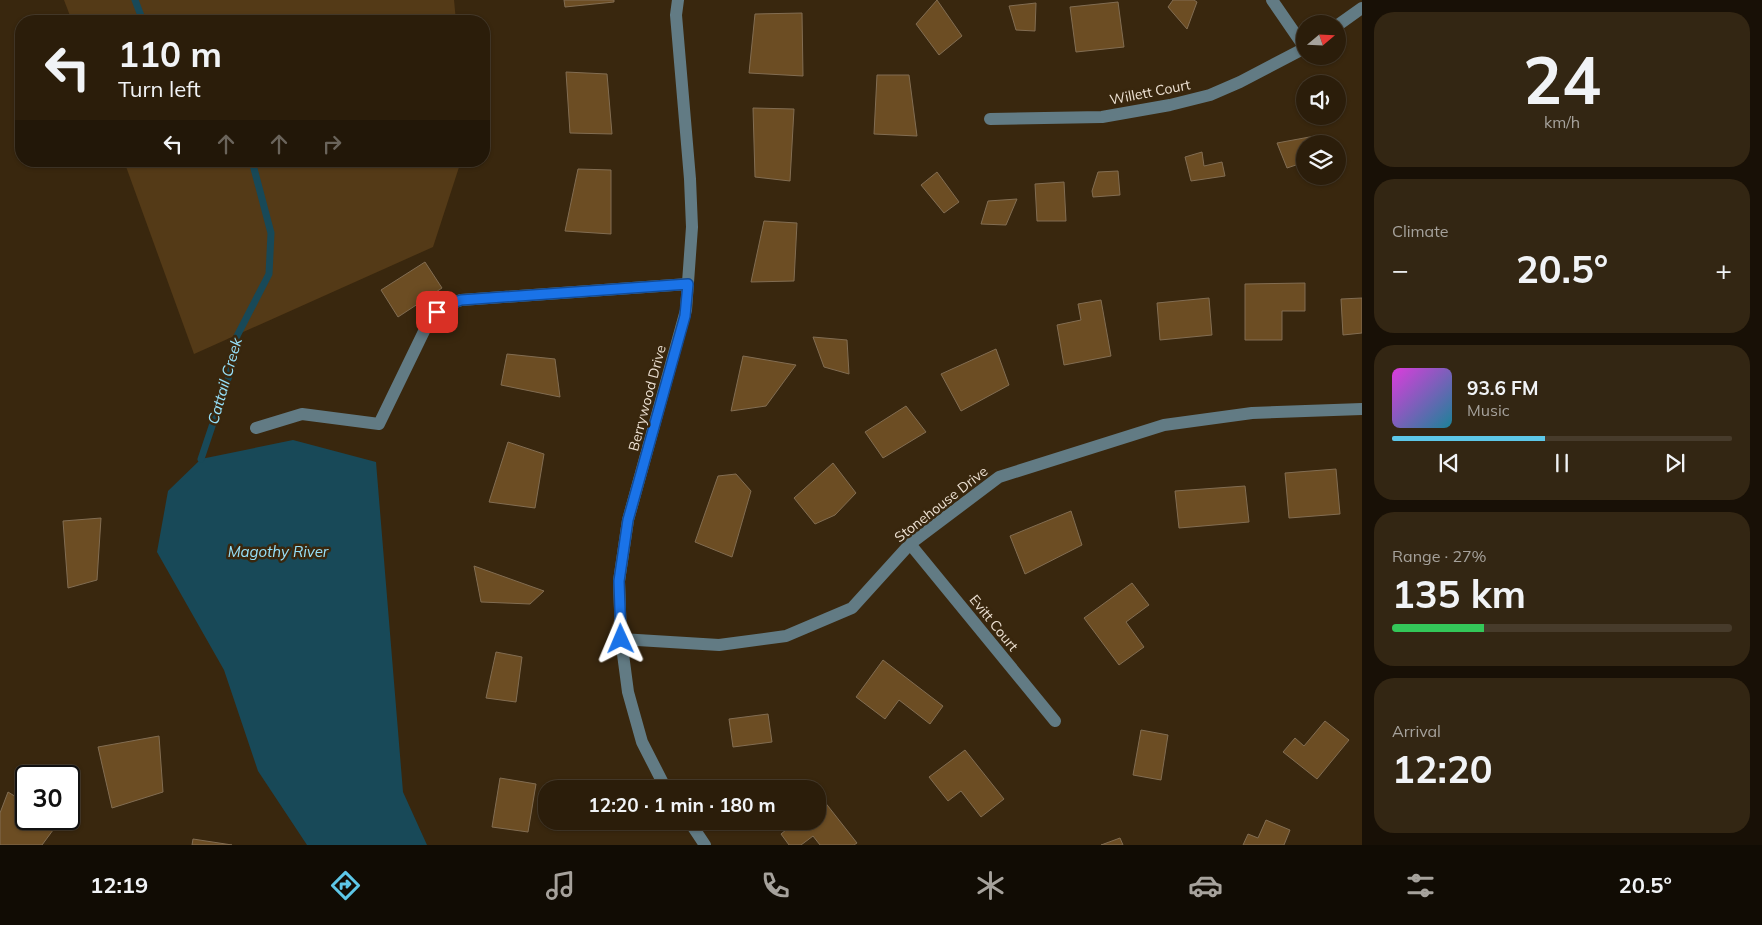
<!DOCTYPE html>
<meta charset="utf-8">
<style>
:root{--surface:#2b1d0a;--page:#332613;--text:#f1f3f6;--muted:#a6a29c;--line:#473b2b;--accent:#5dc7e8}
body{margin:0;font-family:Mulish,sans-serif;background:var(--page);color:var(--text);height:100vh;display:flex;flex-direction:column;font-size:19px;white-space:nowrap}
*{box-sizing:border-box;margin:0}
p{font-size:16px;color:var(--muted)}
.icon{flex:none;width:28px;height:28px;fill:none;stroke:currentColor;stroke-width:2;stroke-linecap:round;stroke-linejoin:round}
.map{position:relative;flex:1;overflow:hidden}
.details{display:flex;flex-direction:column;gap:12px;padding:12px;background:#181006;width:400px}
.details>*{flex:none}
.banner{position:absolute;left:15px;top:15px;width:475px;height:152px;border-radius:20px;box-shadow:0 1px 4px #0004,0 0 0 1px var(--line);background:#2b1d0a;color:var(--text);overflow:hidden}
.needle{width:32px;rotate:71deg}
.fabs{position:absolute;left:1296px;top:15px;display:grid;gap:10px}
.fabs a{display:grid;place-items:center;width:50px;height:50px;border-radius:50%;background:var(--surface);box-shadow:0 1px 4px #0004,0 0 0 1px var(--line);font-size:25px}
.speed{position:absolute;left:15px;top:765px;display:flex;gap:10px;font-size:25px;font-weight:700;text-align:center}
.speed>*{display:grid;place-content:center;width:65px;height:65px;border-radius:50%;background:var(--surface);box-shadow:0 1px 4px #0004,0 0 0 1px var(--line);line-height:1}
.speed .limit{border:2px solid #111;border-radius:8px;background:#fff;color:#111}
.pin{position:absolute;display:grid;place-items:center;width:42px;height:42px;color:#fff;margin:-21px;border-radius:10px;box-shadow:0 2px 8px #0006}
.me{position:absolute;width:55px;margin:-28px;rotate:359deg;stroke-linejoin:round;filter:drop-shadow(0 0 4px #0008)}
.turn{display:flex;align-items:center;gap:18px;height:105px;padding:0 20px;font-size:22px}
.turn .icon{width:65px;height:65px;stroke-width:2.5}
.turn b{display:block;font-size:35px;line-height:42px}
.lanes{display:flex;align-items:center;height:48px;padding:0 20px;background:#0003;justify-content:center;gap:25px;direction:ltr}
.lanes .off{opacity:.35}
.big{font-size:38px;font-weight:700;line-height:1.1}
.details .card{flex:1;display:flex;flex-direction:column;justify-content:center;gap:8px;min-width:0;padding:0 18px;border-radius:20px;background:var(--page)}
.details .dial{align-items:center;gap:0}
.dial b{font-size:65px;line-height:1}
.song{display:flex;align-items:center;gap:15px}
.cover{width:60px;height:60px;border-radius:8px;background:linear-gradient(135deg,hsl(300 70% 55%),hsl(190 70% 35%))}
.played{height:5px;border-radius:2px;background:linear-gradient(90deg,var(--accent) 45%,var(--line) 45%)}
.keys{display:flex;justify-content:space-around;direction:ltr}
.heat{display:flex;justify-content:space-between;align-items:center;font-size:28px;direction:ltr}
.charge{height:8px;border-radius:4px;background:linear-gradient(90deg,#34c759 27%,var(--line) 0)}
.trip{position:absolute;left:538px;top:780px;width:288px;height:50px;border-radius:20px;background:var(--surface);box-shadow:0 1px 4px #0004,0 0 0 1px var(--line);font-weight:700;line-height:50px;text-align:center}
.tabs{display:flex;height:80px;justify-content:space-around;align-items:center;background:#110c04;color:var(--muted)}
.tabs .icon{width:35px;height:35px}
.tabs .current{color:var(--accent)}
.tabs b{font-size:22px;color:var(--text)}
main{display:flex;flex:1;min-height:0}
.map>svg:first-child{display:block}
.green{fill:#543a17}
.water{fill:#184958}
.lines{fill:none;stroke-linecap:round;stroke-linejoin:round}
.stream{stroke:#184958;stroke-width:7}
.building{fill:#6c4d23;stroke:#826d52}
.minor{stroke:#627b84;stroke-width:12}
.route-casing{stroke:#114b97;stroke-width:12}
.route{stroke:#1a73e8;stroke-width:9}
.labels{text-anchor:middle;stroke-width:5;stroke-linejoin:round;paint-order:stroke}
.street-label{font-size:14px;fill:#ede1d3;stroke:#39270e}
.water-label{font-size:15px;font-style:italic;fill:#97e1fa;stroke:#39270e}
</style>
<main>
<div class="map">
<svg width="1362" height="845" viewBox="0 0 1362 845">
<rect width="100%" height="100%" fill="#39270e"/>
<g class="green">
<path d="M64,0h390l2,21h-384z"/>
<path d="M124,161h337l-28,86 -239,107z"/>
</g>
<path class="water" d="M293,440l83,22 27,330 24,53h-120l-49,-74 -34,-101 -67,-118 11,-61 33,-32z"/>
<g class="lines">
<g class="stream">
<path d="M135,0l8,21"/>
<path d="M201,459l32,-95 4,-28 32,-62 2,-41 -19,-72"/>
</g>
</g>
<g class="building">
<path d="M564,0h50v2l-49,5z"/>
<path d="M937,0l25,36 -23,19 -23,-31z"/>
<path d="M1173,0h21l3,2 -10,27 -19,-22z"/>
<path d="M1118,2l6,45 -48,5 -6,-45z"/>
<path d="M1036,3l-1,28 -19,-1 -7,-24z"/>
<path d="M802,13l1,63 -54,-3 6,-59z"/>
<path d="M566,72l41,2 5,60 -42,-1z"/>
<path d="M877,75h32l8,61 -43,-2z"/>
<path d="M753,108l41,1 -4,72 -35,-4z"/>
<path d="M1315,136l1,8h-11v18l-18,6 -10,-25z"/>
<path d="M1202,152l2,14 18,-4 3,14 -34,5 -6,-24z"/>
<path d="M578,169l33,1v64l-46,-3z"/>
<path d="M1118,171l2,24 -27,2 -1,-6 6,-19z"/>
<path d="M937,172l22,30 -15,11 -23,-28z"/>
<path d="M1064,182l2,39h-29l-2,-37z"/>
<path d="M1017,199l-11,26 -25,-1 7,-23z"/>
<path d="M764,221l33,2 -3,58 -43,1z"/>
<path d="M425,262l17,26 -44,29 -17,-27z"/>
<path d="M1305,283v28h-23v29h-37v-56z"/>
<path d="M1209,298l3,37 -52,5 -3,-37z"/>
<path d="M1362,298v35l-19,2 -2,-36z"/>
<path d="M1101,300l10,56 -47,9 -7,-40 24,-5 -3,-16z"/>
<path d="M813,337l34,3 2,34 -25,-7z"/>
<path d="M996,349l13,36 -48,26 -20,-37z"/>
<path d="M507,354l48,5 5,38 -59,-12z"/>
<path d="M743,356l53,9 -30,41 -35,5z"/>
<path d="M906,406l20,26 -43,26 -18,-26z"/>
<path d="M508,442l36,12 -9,54 -46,-6z"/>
<path d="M833,463l23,30 -21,22 -20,9 -21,-26z"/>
<path d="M1336,469l4,45 -51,4 -4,-45z"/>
<path d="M736,474l15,17 -19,66 -37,-15 23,-66z"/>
<path d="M1245,486l4,36 -70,6 -4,-37z"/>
<path d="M1071,511l11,34 -57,29 -15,-38z"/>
<path d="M101,518l-4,62 -29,8 -5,-67z"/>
<path d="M474,566l70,25 -14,13 -49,-2z"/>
<path d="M1132,583l17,22 -23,17 18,25 -25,18 -35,-47z"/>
<path d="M496,652l26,5 -6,45 -30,-4z"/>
<path d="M883,660l60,46 -13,18 -31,-24 -14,19 -29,-22z"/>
<path d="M768,714l4,28 -39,5 -4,-28z"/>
<path d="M1325,721l24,19 -32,39 -34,-27 12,-14 9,8z"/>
<path d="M1141,730l27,5 -7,45 -28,-5z"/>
<path d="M159,736l4,56 -51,16 -14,-61z"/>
<path d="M965,750l39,49 -23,18 -20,-26 -13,10 -19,-24z"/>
<path d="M500,778l36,6 -8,48 -36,-5z"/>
<path d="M8,792l18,11v16h27l6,3 -17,23h-42v-32z"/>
<path d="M824,801l33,42 -3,2h-34l-7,-9 -12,9h-12l-8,-11 16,-13h19v-14z"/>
<path d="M1266,820l24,10 -6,15h-41l5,-11 10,4z"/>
<path d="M1120,838l3,7h-22z"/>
<path d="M193,839l39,6h-40z"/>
</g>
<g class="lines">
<g class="minor">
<path d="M1272,0l33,48"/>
<path d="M1338,25l24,-17"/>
<path d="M990,119l112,-2 68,-12 40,-10 30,-13 65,-34"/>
<path d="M256,428l46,-14 77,10 49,-101c10,-12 18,-18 33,-23l227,-16"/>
<path d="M910,544l145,177"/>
<path d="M621,639l98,6 67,-9 66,-28 58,-64 89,-67 165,-52 88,-12 110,-4"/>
<path d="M666,789l-24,-47 -14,-50 -7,-53 -2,-58 9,-61 58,-210 6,-83 -2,-48 -14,-164 2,-15"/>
<path d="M689,821l16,24"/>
</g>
</g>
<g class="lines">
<g class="route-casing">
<path id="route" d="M437,312l11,-7 13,-5 227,-16 -3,32 -57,204 -9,61 2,58"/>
</g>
<use href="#route" class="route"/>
</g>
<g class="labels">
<g class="street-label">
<text transform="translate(1150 92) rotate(-11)" y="5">Willett Court</text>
<text transform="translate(647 398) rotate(-75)" y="5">Berrywood Drive</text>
<text transform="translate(941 504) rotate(-38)" y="5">Stonehouse Drive</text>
<text transform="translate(994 623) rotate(51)" y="5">Evitt Court</text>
</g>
<g class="water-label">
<text transform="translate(225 381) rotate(-74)" y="5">Cattail Creek</text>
<text x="278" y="557">Magothy River</text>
</g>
</g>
</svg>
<div class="fabs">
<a><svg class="needle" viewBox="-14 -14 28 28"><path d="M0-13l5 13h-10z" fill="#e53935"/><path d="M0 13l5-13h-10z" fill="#a6a29c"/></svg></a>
<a><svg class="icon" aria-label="sound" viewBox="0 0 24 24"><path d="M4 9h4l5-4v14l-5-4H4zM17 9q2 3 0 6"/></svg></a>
<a><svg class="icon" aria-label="layers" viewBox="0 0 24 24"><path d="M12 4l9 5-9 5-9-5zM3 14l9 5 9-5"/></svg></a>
</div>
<div class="speed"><div class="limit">30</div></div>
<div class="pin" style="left:437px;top:312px;background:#d93025"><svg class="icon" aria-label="arrive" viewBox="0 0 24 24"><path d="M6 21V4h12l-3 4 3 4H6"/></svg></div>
<svg class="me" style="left:621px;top:639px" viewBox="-20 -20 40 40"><path d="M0-17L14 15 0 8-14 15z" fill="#1a73e8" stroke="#fff" stroke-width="4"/></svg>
<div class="trip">12:20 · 1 min · 180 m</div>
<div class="banner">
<div class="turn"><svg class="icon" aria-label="left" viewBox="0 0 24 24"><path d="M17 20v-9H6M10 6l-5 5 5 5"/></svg><div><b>110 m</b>Turn left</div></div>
<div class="lanes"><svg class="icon" aria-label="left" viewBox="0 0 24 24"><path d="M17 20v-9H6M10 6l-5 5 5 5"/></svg><svg class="icon off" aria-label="ahead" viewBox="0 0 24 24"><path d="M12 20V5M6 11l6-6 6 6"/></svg><svg class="icon off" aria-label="ahead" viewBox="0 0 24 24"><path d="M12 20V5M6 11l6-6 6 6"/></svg><svg class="icon off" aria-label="right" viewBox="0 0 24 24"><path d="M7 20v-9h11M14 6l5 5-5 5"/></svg></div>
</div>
</div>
<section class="details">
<div class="card dial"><b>24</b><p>km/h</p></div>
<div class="card"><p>Climate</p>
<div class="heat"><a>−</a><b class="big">20.5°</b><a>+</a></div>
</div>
<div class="card">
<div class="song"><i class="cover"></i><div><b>93.6 FM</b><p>Music</p></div></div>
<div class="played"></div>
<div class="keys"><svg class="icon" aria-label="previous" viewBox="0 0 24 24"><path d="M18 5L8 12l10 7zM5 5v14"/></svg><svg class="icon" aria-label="pause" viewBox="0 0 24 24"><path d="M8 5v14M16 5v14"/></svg><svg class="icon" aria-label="next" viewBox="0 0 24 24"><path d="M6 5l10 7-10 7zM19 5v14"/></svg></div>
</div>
<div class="card"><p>Range · 27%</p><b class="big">135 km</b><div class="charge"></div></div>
<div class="card"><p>Arrival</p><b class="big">12:20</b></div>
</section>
</main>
<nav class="tabs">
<b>12:19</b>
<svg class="icon current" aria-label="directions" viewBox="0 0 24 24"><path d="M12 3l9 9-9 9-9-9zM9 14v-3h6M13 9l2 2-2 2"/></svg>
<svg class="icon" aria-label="music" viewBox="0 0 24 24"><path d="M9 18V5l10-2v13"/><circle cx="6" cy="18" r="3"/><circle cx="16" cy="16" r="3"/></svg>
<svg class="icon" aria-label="phone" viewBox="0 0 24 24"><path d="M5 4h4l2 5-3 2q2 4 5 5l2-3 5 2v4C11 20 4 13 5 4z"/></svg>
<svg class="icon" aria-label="climate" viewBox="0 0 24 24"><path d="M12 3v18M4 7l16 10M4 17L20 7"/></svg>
<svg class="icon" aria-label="car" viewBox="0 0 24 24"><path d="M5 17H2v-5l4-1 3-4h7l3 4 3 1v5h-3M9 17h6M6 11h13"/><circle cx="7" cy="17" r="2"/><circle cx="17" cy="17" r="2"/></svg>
<svg class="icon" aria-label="filters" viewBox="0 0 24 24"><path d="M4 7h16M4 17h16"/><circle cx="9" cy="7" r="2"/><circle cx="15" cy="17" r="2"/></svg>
<b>20.5°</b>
</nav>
